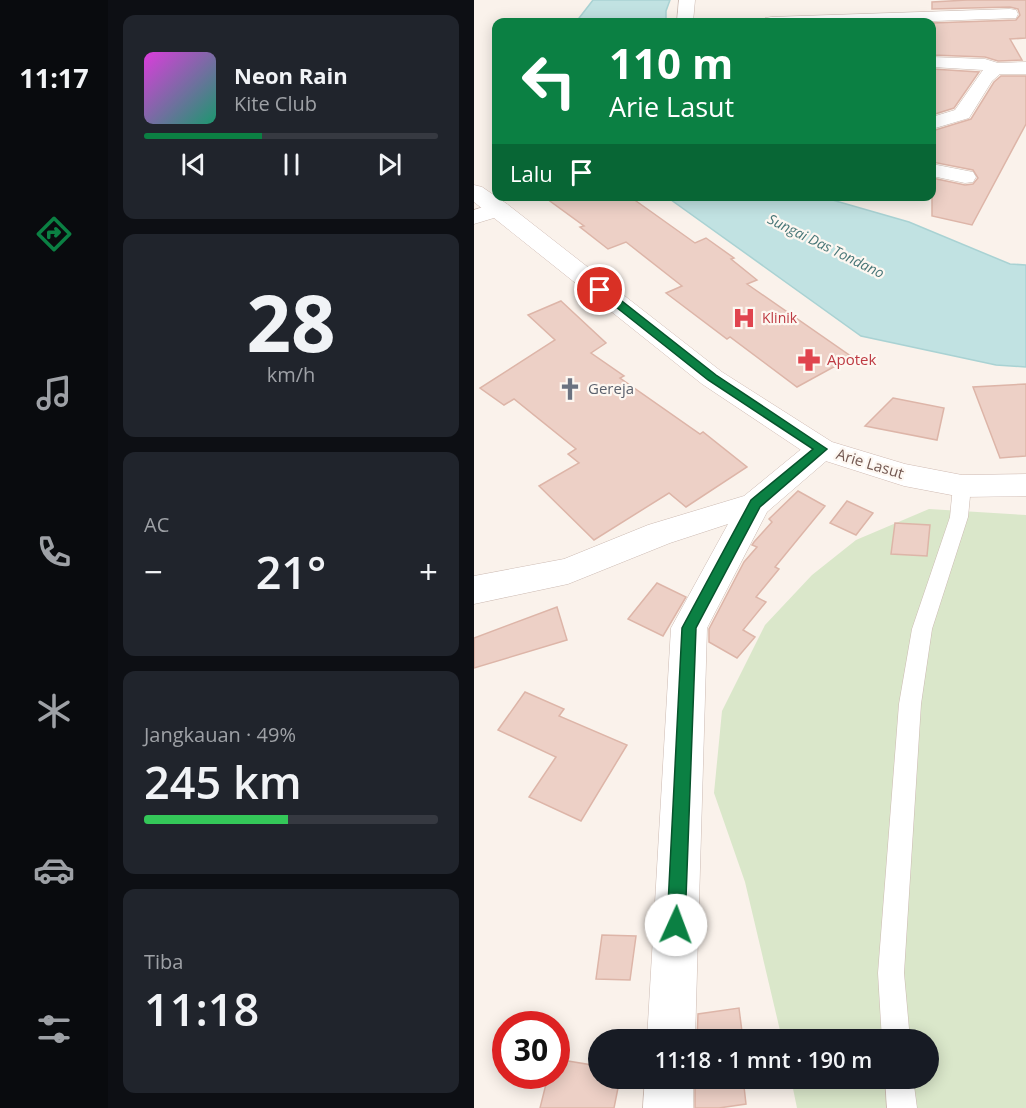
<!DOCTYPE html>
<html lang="id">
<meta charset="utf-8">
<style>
:root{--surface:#171b24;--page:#20242c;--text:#f1f3f6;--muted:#9ea1a6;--line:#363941;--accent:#0b8043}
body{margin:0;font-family:"Open Sans",sans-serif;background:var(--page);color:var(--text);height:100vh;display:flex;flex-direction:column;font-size:22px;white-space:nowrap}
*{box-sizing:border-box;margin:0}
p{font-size:20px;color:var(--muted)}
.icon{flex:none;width:33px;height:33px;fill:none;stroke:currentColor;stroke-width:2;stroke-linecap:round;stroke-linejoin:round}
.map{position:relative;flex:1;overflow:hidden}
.side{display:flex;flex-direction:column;gap:15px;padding:15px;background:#0d0f14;width:366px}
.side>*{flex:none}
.guide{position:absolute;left:18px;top:18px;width:444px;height:183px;border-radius:12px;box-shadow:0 3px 15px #0003;background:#0b8043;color:#fff;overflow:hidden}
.speed{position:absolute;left:18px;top:1011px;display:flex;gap:12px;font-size:30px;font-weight:700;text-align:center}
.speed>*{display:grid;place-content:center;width:78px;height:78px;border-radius:50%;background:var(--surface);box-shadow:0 3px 15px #0003;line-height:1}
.speed .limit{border:9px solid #d22;background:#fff;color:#111}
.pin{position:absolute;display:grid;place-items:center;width:51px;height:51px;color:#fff;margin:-26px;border:3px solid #fff;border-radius:50%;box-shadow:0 2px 6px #0007}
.me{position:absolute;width:66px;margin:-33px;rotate:2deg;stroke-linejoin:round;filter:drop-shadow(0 0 4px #0008)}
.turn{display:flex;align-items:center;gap:21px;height:126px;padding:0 18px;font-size:27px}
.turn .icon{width:78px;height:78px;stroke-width:2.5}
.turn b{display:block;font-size:42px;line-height:51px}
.then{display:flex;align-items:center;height:57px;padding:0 18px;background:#0003;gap:12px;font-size:22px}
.big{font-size:45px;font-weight:600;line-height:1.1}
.side .widget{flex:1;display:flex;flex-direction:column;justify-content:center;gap:9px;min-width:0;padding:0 21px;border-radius:12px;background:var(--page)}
.side .dial{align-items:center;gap:0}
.dial b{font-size:78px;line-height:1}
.song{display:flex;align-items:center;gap:18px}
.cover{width:72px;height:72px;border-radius:9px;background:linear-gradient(135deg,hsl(300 70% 55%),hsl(160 70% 35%))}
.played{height:6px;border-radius:3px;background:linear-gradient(90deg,var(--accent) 40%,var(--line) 40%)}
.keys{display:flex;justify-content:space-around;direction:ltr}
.heat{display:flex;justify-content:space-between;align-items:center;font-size:33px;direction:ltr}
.charge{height:9px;border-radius:4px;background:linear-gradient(90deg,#34c759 49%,var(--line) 0)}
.trip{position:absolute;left:114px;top:1029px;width:351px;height:60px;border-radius:30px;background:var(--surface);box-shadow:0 3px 15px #0003;font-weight:600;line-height:60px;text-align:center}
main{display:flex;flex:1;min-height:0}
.tabs{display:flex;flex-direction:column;width:108px;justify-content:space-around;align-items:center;background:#090b0e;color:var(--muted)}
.tabs .icon{width:42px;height:42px}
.tabs .active{color:var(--accent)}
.tabs b{font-size:27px;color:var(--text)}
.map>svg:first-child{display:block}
.green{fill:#dae7ca}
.water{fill:#c1e2e2;stroke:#a9d2d3;stroke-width:1.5}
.building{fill:#edd0c6;stroke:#ddb5a8;stroke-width:1.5}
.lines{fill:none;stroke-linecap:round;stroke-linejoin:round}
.service-casing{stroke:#ccbab2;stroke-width:1}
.minor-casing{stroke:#ccbab2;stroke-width:1}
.secondary-casing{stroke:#d0bbb3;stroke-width:1}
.service{fill:#fff;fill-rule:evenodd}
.minor{fill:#fff;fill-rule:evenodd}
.secondary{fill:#fff;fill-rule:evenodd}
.route{fill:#0b8043;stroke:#07532c;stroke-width:1.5}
.labels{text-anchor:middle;stroke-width:4.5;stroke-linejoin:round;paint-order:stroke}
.far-water-label{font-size:14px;font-style:italic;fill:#467576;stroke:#fdf7f1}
.far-health-label{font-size:14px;fill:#be3a42;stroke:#fdf7f1;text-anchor:start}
.health-label{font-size:15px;fill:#be3a42;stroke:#fdf7f1;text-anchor:start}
.worship-label{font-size:15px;fill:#5b616d;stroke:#fdf7f1;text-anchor:start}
.street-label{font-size:15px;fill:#735851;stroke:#fdf7f1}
</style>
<main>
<nav class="tabs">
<b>11:17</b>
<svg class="icon active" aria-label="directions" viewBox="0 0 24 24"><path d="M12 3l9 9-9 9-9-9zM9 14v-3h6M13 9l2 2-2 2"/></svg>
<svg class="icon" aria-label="music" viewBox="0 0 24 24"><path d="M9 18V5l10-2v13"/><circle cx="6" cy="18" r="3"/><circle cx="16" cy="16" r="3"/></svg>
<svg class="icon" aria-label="phone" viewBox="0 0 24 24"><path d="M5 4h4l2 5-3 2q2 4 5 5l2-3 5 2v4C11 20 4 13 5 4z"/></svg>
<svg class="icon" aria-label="climate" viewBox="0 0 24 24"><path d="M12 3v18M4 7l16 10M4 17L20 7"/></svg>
<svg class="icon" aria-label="car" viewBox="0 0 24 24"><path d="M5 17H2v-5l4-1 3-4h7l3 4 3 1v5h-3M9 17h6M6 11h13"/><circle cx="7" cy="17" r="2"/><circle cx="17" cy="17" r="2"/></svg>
<svg class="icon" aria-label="filters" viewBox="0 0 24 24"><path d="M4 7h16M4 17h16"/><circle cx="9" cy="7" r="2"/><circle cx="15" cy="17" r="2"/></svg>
</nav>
<section class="side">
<div class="widget">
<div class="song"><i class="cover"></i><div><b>Neon Rain</b><p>Kite Club</p></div></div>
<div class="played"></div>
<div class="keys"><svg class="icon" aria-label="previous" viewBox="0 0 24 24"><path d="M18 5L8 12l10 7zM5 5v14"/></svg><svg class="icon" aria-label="pause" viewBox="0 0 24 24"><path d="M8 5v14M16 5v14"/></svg><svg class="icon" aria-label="next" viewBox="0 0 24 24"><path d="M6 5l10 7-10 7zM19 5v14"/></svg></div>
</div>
<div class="widget dial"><b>28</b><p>km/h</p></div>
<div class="widget"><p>AC</p>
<div class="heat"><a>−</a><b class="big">21°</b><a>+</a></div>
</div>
<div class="widget"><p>Jangkauan · 49%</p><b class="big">245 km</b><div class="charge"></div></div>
<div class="widget"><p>Tiba</p><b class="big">11:18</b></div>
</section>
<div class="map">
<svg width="552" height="1108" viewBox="0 0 552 1108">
<rect width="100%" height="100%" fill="#faf2eb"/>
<path class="green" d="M455,509l97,6v593h-229l-6,-29 137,-1v-38l-146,-1 -37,-157 -31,-89 8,-82 43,-86 47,-50 44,-35z"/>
<g class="water">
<path d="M119,0h77l-4,11v11h-90z"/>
<path d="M193,197h155l87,25 101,42 16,1v102l-30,-2 -135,-29z"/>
</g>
<g class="building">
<path d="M493,0h59v38l-16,1 12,21 -24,1 -13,-4 -53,-2v-32l84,-3 4,-5 -2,-6 -8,-2 -78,2v-7z"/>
<path d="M458,69l47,3 -25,36 -22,7z"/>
<path d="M527,76h25v48l-54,101 -40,-9v-38l33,7 8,-1 5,-6 -5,-8 -41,-8v-31l39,-12 23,-37z"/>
<path d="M69,196h86l66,47 11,-5 28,20 -3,1 26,21 -10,4 105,73 -55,30 -67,-50 -3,2 -61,-46 16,-7 -56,-44 -18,7 -28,-22 4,-1z"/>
<path d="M87,301l45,42 -15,10 33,23 -4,2 80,56 3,-2 44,35 -61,40 -17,-14 -75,47 -55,-54 40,-23 -11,-9 8,-5 -62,-50 -10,6 -24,-17 75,-48 -27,-25z"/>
<path d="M552,384v72l-26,2 -27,-71z"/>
<path d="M419,398l51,10 -7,32 -72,-14z"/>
<path d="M324,491l27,15 -50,61 4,2 -23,28 10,5 -23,28 12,7 -18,21 -28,-16v-13l35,-67 13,-15 -5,-2 2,-3 18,-20 -3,-3z"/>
<path d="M373,501l26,12 -17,22 -26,-12z"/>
<path d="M421,523l35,2 -3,31 -36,-2z"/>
<path d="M183,583l29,14 -23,39 -35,-17z"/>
<path d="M83,607l10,33 -93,28v-30z"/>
<path d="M51,692l39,17 -5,7 68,29 -46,76 -52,-24 27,-40 -58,-27z"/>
<path d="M128,935l34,1 -6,44 -34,-1z"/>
<path d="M265,1008l4,32h-46l1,-26z"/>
<path d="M82,1059l42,7v12h22l-6,30h-74l8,-32h8z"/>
<path d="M221,1078h48l3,26 -27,4h-24z"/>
</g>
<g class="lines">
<g class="service-casing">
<g id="service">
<path d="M488,479l6,2 3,5 -3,31 -36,112 -11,75 -17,269 6,67h-28l-4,-67 21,-269 13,-75 38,-112 3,-31 3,-5z"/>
<path d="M411,1078h28l4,30h-30z"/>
</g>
</g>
<g class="minor-casing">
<g id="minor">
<path d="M205,0h16l-2,22h-16z"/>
<path d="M536,9l6,1 2,4 -2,4 -109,4h-144l2,-4 6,-1z"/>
<path d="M458,57l53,2 13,4 28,-1v12h-26l-8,7 -23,37 -37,11v-12l23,-7 28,-40 -51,-3z"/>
<path d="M458,164l41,8 3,5 -3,5 -8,1 -33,-7z"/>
<path d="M25,202l8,2 3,5 -3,5 -33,10v-14z"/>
<path d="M347,439l11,3 4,7 -4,7 -65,56 -60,116 -12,412h-48l24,-412 57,-104 -58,19 -102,41 -94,20v-28l90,-17 84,-34 96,-29 66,-54z"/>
<path d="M171,1078h48v30h-50z"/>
</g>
</g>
<g class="secondary-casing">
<path id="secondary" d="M0,185l8,2 25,17 215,168 110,70 73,22 57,11 64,-1v22l-64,1 -58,-11 -94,-30 -108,-72 -228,-182z"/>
</g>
<use href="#service" class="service"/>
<use href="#minor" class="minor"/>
<use href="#secondary" class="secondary"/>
</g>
<path class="route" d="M123,287h7l112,88 111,74 -67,58 -64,121 -11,297 -2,7 -7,2 -6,-2 -3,-7 15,-297 69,-128 62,-51 -105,-69 -111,-88z"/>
<defs>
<g id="hospital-bare" transform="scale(1.8)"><path d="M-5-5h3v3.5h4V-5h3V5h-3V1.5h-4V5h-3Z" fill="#e0444e" stroke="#fdf7f1" stroke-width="2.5" paint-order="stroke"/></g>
<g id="pharmacy-bare" transform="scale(1.8)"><path d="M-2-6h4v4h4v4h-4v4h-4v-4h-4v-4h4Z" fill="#e0444e" stroke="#fdf7f1" stroke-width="2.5" paint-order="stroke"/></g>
<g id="church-bare" transform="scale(1.8)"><path d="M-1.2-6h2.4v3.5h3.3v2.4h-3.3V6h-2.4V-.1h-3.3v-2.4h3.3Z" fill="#6b7280" stroke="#fdf7f1" stroke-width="2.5" paint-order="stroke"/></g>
</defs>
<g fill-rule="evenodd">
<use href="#hospital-bare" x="270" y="318"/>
<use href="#pharmacy-bare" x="335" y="360"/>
<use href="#church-bare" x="96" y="389"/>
</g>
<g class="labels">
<g class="far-water-label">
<text transform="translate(352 246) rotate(26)" y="5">Sungai Das Tondano</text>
</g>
<g class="far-health-label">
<text x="288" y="323">Klinik</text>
</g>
<g class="health-label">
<text x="353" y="365">Apotek</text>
</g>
<g class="worship-label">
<text x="114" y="394">Gereja</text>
</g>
<g class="street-label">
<text transform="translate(396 464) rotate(17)" y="5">Arie Lasut</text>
</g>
</g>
</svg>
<div class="speed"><div class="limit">30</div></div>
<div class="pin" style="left:126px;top:290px;background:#d93025"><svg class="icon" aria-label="arrive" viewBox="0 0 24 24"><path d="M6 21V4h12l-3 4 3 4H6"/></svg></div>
<svg class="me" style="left:202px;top:925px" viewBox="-20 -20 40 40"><circle r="19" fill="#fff"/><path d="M0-13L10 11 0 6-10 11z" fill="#0b8043"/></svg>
<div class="trip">11:18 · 1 mnt · 190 m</div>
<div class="guide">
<div class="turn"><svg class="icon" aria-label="left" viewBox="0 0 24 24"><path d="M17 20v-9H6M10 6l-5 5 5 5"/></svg><div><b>110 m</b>Arie Lasut</div></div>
<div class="then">Lalu<svg class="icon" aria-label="arrive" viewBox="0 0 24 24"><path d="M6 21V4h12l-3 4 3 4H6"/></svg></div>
</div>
</div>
</main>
